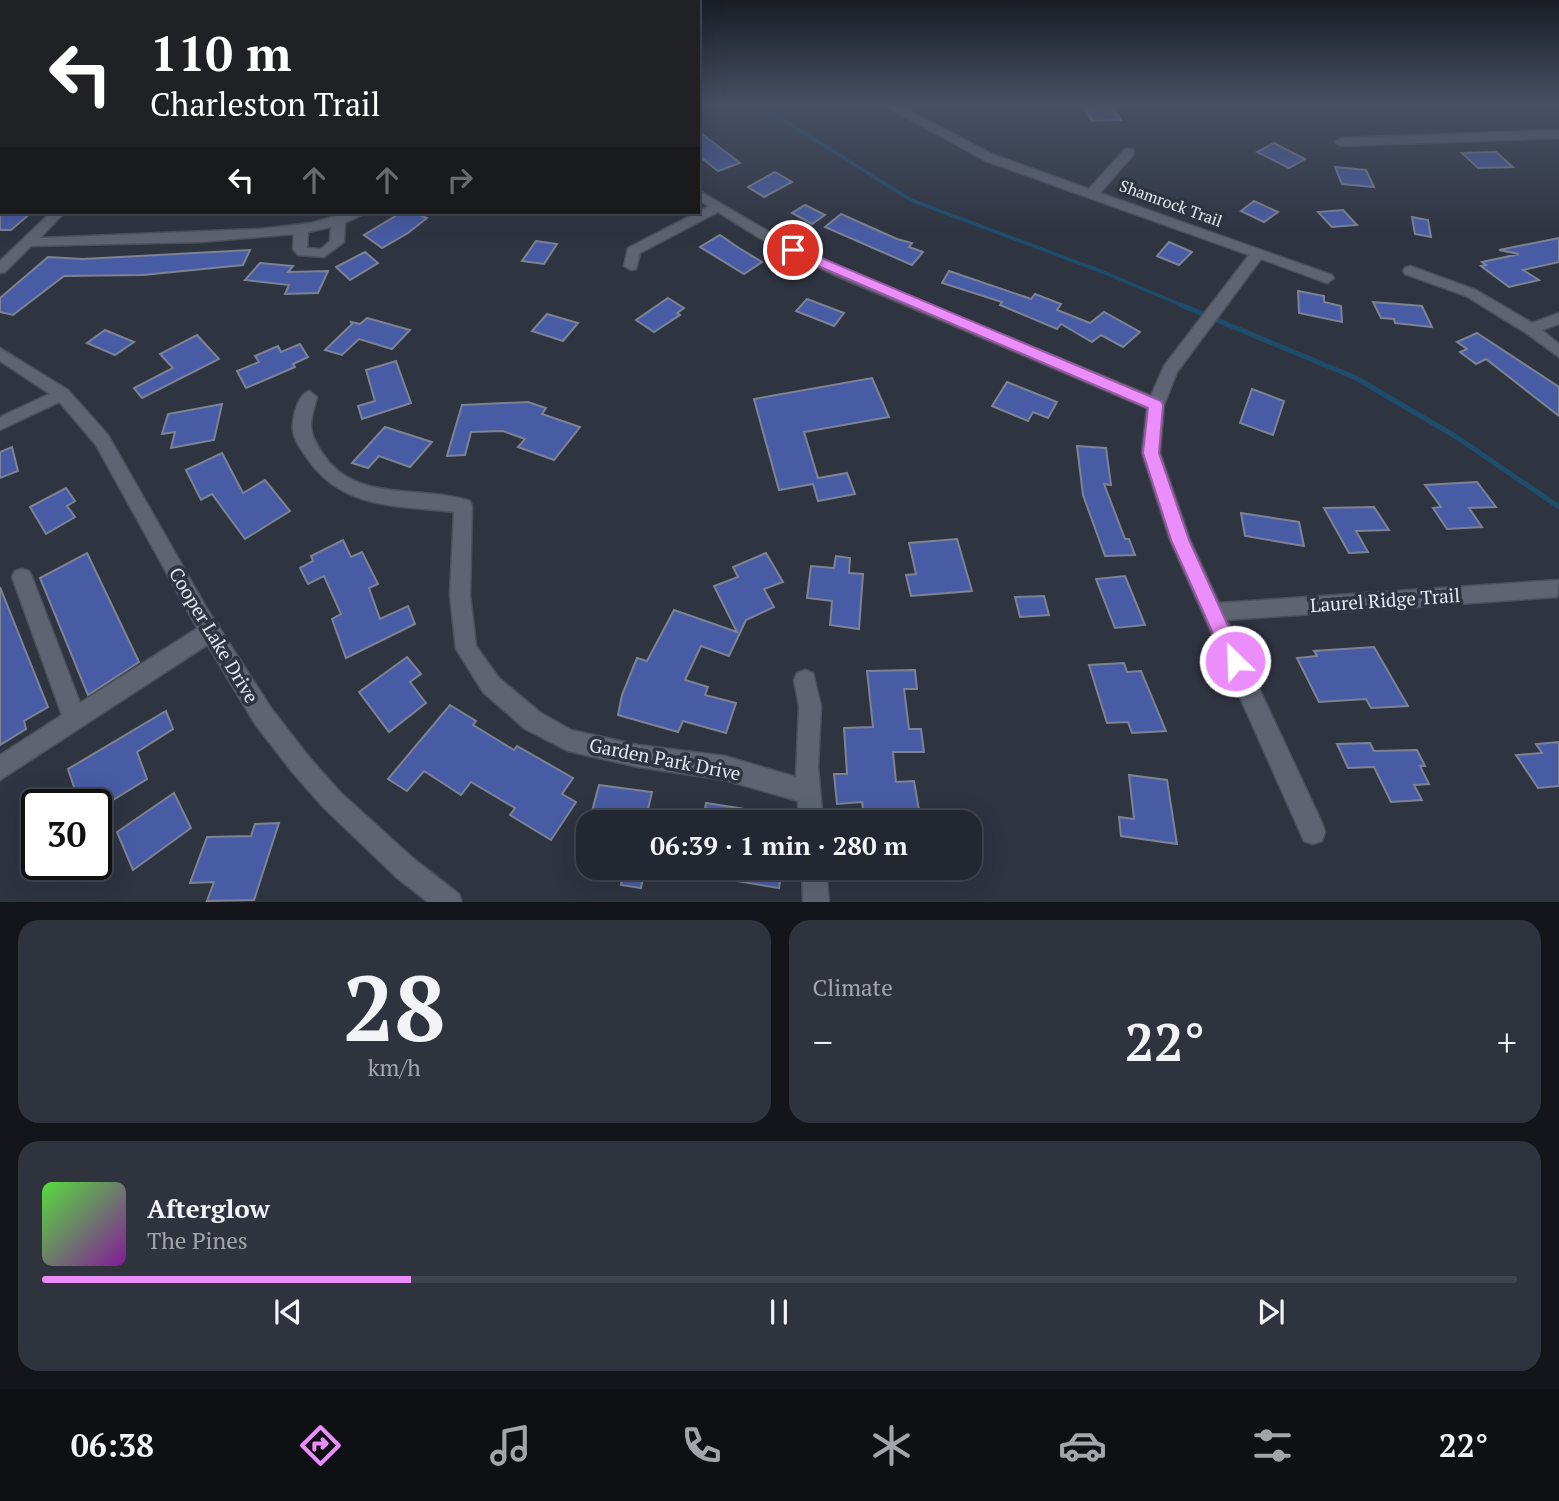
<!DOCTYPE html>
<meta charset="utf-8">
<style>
:root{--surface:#232731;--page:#2f333d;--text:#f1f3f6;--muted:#a3a5ab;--line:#40444d;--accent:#eb8dfb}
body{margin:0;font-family:"PT Serif",serif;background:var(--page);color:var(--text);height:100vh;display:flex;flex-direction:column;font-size:26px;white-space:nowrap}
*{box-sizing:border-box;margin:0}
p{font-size:23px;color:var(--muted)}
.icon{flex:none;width:38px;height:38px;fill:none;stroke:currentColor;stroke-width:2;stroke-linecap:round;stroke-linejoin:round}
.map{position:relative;height:902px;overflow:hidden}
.side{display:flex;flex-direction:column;gap:18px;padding:18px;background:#13151b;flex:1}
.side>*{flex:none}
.top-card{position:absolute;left:0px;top:0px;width:700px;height:214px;box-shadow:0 7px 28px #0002,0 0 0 2px var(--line);background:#202124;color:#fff;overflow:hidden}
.speed{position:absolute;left:21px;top:789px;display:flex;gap:14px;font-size:35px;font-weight:700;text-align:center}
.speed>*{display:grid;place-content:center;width:91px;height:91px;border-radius:50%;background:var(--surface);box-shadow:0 7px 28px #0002,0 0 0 2px var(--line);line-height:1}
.speed .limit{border:4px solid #111;border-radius:10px;background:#fff;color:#111}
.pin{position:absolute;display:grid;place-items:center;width:60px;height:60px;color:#fff;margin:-30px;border:4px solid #fff;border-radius:50%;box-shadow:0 2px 7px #0007}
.me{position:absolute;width:77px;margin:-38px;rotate:336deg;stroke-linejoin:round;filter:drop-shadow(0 0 5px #0008)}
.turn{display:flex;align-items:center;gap:24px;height:147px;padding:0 35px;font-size:32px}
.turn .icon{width:91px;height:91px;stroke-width:2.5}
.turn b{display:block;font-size:49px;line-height:60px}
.lanes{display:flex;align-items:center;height:66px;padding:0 35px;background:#0003;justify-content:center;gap:35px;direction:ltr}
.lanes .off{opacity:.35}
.big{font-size:52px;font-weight:600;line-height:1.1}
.side .card{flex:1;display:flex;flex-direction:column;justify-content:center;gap:10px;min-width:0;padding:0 24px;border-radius:21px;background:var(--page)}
.side .dial{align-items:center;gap:0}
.dial b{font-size:91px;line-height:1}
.song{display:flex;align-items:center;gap:21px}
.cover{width:84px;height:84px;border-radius:10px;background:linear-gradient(135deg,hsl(110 70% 55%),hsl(290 70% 35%))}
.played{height:7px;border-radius:4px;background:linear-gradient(90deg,var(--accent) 25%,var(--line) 25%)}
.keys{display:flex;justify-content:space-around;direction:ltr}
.heat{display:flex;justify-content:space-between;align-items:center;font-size:38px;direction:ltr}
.side .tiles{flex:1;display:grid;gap:18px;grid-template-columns:1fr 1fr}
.card:last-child{grid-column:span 2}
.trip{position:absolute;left:576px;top:810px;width:406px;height:70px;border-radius:21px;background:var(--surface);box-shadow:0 7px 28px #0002,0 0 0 2px var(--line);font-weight:600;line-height:70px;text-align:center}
.tab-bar{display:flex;height:112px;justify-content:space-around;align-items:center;background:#0e1014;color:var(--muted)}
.tab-bar .icon{width:49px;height:49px}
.tab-bar .selected{color:var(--accent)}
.tab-bar b{font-size:32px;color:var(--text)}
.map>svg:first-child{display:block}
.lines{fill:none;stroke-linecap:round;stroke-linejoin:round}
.stream-far1{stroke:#1d4d6b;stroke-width:3.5}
.stream{stroke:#1d4d6b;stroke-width:5}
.building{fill:#485ca5;stroke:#7d8393;stroke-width:2}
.minor-casing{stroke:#4c505c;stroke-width:3}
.tertiary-casing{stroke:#4c505c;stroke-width:3}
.minor{fill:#5f6473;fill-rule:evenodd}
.tertiary{fill:#5f6473;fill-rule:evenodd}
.route{fill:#eb8dfb;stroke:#995ca3;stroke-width:2}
.labels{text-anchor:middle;stroke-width:7;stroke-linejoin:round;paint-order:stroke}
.far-street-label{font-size:16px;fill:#e4e7ef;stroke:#2f3441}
.street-label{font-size:19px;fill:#e4e7ef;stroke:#2f3441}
</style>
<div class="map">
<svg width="1559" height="903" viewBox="0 0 1559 903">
<rect width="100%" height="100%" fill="#2f3441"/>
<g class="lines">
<path class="stream-far1" d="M761,106l150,94 192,72 83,35"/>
<path class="stream" d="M1181,305l175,73 99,58 104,71"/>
</g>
<g class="building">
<path d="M1112,107l9,13 -29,1 -8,-13z"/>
<path d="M698,131l42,32 -22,8 -20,-16z"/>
<path d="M1274,143l31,16 -16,9 -32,-16z"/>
<path d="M1496,152l17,15 -35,1 -16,-15z"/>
<path d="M1335,167l31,3 8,17 -32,-3z"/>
<path d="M775,172l17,10 -28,15 -16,-10z"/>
<path d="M1254,201l24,11 -14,10 -23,-11z"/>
<path d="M805,205l20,10 -13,9 -20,-11z"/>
<path d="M1343,210l14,15 -25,2 -14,-15z"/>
<path d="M0,212h32l-21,18h-11z"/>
<path d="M402,212h11l14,6 -19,15 -26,15 -18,-13z"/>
<path d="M841,214l56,25 15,4 -3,4 14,5 -11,13 -87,-38z"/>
<path d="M1412,217l16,3 3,17 -16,-3z"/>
<path d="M720,235l19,13 23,14 -18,12 -44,-27z"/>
<path d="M1559,238v24l-36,8 16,10 -30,7 -28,-21 5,-1 -4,-3 37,-8 -20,-4z"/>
<path d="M536,241l21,3 -13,20 -22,-3z"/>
<path d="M1169,242l23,10 -13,13 -22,-9z"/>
<path d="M250,250l-7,15 -100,10 -79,1 -51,39 -13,-3v-14l48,-41 35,2z"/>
<path d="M365,252l13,11 -28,17 -14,-13z"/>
<path d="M260,263l33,3 -5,6 40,-1 -10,22 -33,1 4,-9 -44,-5z"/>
<path d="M949,271l82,28 4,-5 26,10 -4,6 33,13 14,-11 36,20 -17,15 -22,-12 -9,7 -31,-18 -4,5 -57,-24 2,-3 -60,-19z"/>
<path d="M1298,291l26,5v6l17,4 1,16 -43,-9z"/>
<path d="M668,298l16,10 -7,5 3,2 -26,17 -18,-12z"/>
<path d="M807,299l37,14 -10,13 -38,-15z"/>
<path d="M1373,302l49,4 10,21 -37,-4 -1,-4 -13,-1z"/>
<path d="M547,314l31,9 -15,18 -31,-10z"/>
<path d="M367,318l43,12 -18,19 -33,-10 -17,16 -17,-5 27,-26 -1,-2 9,2z"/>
<path d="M105,330l29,12 -19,13 -28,-12z"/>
<path d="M1477,333l82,54v29l-73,-57 -10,5 -16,-12 7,-3 -10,-7z"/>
<path d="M197,335l22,24 -77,39 -8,-10 39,-20 -13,-14z"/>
<path d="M300,344l8,13 -15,7 2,3 -49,21 -9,-17 22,-9 -4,-6 23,-10 3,6z"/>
<path d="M396,361l15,42 -49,16 -4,-13 17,-5 -9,-31z"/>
<path d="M872,378l17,39 -85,15 14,46 29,-5 8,21 -37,7 -5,-17 -34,6 -25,-91z"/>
<path d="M1007,382l50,20 -9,16 -15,-6 -5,9 -36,-15z"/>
<path d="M1252,389l32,12 -11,34 -33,-12z"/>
<path d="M528,402l18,6 -4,6 38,13 -26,33 -36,-13 7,-8 -22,-8 -32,1 -6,23 -18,1 15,-51z"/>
<path d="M222,404l-8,36 -43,8 4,-16 -13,2 6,-20z"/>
<path d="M385,427l47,15 -22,25 -31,-11 -11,12 -16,-5z"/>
<path d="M1077,446l29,2 5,37 -7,-1 21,55h4l6,16 -30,1 -22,-61z"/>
<path d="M12,447l6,24 -18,7v-26z"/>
<path d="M222,453l21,40 22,-13 25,31 -45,28 -33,-45 -11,6 -15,-30z"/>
<path d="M1477,482l19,25 -27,1 13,19 -35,2 -14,-21 8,-1 -16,-22z"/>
<path d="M66,488l9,13 -8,5 8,11 -29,17 -16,-27z"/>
<path d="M1374,507l15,23 -33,1 12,21 -19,1 -25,-45z"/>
<path d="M1241,513l58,9 5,24 -59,-10z"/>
<path d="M957,539l15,52 -61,5 -5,-21 10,-1 -7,-31z"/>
<path d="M343,540l8,17 11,-5 16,32 -9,4 11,31 28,-13 7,18 -69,34 -14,-39 9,-5 -17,-38 -16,8 -8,-16 13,-7 -2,-5z"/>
<path d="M87,553l52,109 -51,33 -48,-117z"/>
<path d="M766,553l17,29 -19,7 10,18 -28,13 -17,36 -28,-10 -16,34 23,7 -3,8 31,8 -10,30 -43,-12 -5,11 -60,-17 4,-20 15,-37 10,3 27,-51 63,22 -23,-46 24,-9 -5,-10z"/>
<path d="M836,556l14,2 -1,15 14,1 -4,55 -29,-4 2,-24 -25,-3 4,-32 23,2z"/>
<path d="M1125,576l20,49 -30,3 -19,-49z"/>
<path d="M0,587l48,120 -24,14 2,8 -26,16z"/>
<path d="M1044,596l5,19 -29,2 -5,-20z"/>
<path d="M1374,647l34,59 -37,2 -5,-9 -47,3 -22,-44 20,-2 -3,-5z"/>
<path d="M407,657l14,17 -11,8 16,21 -37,29 -30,-40z"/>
<path d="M1124,663l3,9 14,-1 25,60 -34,2 -4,-11 -21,1 -18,-58z"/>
<path d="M915,670l2,19h-13l5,40h12l3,23h-31l3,30 18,-1 7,41h-56l-3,-20 -25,2 -3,-30h13l-3,-46 29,-1 -6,-56z"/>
<path d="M450,705l26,16 -3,4 41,25 3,-4 56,32 -11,16 14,8 -25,38 -41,-25 5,-7 -44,-26 -10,13 -37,-24 -17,20 -19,-12z"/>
<path d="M166,711l7,18 -36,23 10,27 -47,29 -5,-16 -16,10 -11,-33z"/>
<path d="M1559,742v44l-21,2 -22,-33 26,-2 -6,-9z"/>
<path d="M1370,743l4,8 43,-1 8,16h-5l9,18 -15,1 8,15 -31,2 -17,-35 -26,1 -11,-24z"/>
<path d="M1129,775l38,5 10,64 -56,-8 -2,-19 15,2z"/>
<path d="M599,785l53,7 -7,30h-56z"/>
<path d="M174,793l17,35 -58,42 -16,-38z"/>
<path d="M706,803l46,7 -2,12h-47z"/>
<path d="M279,823l-25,77 -47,1 7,-19 -24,1 17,-46 44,-1 4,-12z"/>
<path d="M624,868h21l-4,20 -20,-3z"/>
<path d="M707,868h75l-3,20 -73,-12z"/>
</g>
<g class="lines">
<g class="minor-casing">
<g id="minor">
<path d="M885,106h15l94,49 95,34 36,-40h8v6l-33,38 232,82 2,3 -7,5 -66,-24 -84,113 -13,33 -4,48 30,87 29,63 340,-23 -2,17 -330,23 95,203 3,9 -3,9 -9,3 -9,-3 -134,-301 -28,-87 5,-45 -313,-133 -63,-30 -53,-33 -78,41 -4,16 -5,1 -7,-4 4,-18 81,-42 -11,-6v-10l83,49 63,30 307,127 13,-30 85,-111 -263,-94z"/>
<path d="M1559,130v8l-218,8 -6,-4 6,-4z"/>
<path d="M51,212h14l-25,26 219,-9 52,-6 39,-11h18l-23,11 -1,19 -20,15 -26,-2 -5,-6 1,-15 -94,8 -169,4 -26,26 -5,1v-12zM331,227l-1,14 -9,8 -14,-1 1,-16z"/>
<path d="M1410,266l66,24 56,33 27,-10v11l-17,6 17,14v13l-33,-24 -60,-37 -61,-22 -2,-3 2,-3z"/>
<path d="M62,388l8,6 -2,4 -68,32v-13z"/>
<path d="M309,391l8,6c-8,28 -10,35 8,60 33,46 97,28 145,44l2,5 -2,89 6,51 23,32 42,35 30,17 67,15 87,11 71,21 3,-71 -5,-26 3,-7 8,-3 8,3 8,33 -3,61 5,55h-24l-1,-21 -73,-21 -87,-13 -70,-16 -43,-22 -42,-37 -27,-43 -6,-54 4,-83c-57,-7 -112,-2 -147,-54 -7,-10 -16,-22 -14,-35 1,-10 6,-29 16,-32z"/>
<path d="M22,569l7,2 3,6 48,126 124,-79 7,-2 7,2 3,7 -3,7 -218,142v-25l62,-40 -50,-138 3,-6z"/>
<path d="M802,868h24l3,35h-26z"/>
</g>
</g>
<g class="tertiary-casing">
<path id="tertiary" d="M0,348l68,42 40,45 98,172 65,101 38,49 31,35 74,67 45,35 3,9h-33l-33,-26 -72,-69 -31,-35 -38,-49 -63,-105 -96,-174 -40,-47 -56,-37z"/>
</g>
<use href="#minor" class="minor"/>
<use href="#tertiary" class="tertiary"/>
</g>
<linearGradient id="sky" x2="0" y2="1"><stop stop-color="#1a1d24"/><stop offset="0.45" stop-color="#475065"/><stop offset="1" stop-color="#475065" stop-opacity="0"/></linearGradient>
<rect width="1559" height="233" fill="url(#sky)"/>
<path class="route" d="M793,246l368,155 2,4 -4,48 30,87 55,121 -2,6 -7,3 -7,-3 -57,-127 -28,-87 5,-45 -360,-155v-6z"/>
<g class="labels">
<g class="far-street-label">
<text transform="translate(1171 203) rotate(20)" y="6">Shamrock Trail</text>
</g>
<g class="street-label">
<text transform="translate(1385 600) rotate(-4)" y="7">Laurel Ridge Trail</text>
<text transform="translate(214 635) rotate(59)" y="7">Cooper Lake Drive</text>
<text transform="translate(665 759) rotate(11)" y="7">Garden Park Drive</text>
</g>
</g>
</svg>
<div class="speed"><div class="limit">30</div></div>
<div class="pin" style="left:793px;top:250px;background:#d93025"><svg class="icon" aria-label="arrive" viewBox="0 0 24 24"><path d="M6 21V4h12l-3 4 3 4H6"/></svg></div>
<svg class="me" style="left:1235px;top:661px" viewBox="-20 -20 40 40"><circle r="17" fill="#eb8dfb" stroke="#fff" stroke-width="3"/><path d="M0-11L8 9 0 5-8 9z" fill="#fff"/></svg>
<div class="trip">06:39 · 1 min · 280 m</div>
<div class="top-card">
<div class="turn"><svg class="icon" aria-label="left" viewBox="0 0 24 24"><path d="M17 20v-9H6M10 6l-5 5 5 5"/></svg><div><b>110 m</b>Charleston Trail</div></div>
<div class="lanes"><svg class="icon" aria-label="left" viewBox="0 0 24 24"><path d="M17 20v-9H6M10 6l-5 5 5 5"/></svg><svg class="icon off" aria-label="ahead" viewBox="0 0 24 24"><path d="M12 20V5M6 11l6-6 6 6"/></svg><svg class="icon off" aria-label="ahead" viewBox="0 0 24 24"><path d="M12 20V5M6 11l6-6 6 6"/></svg><svg class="icon off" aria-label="right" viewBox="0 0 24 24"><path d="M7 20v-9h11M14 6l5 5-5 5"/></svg></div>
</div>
</div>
<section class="side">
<div class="tiles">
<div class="card dial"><b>28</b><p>km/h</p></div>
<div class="card"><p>Climate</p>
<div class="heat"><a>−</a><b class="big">22°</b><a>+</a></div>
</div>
<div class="card">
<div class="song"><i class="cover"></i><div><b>Afterglow</b><p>The Pines</p></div></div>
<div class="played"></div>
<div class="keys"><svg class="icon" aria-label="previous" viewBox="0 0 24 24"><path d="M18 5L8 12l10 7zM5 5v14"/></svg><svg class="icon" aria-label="pause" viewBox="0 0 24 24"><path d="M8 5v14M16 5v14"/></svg><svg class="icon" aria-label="next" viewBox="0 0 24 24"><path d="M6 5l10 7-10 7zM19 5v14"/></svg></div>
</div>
</div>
</section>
<nav class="tab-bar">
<b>06:38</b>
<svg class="icon selected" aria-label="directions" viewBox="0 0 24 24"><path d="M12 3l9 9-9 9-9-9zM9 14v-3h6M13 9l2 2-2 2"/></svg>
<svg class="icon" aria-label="music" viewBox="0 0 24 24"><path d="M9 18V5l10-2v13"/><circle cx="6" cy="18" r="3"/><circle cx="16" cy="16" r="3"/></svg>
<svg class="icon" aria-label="phone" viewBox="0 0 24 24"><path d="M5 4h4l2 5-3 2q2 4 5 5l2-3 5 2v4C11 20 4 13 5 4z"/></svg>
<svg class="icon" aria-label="climate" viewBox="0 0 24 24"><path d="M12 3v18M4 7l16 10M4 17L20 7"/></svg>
<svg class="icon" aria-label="car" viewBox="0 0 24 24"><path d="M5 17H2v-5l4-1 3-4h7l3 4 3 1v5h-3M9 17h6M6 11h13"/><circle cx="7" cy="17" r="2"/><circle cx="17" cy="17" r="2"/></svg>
<svg class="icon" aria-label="filters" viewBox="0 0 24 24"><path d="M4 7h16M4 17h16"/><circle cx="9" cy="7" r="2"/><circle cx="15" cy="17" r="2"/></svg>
<b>22°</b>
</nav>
